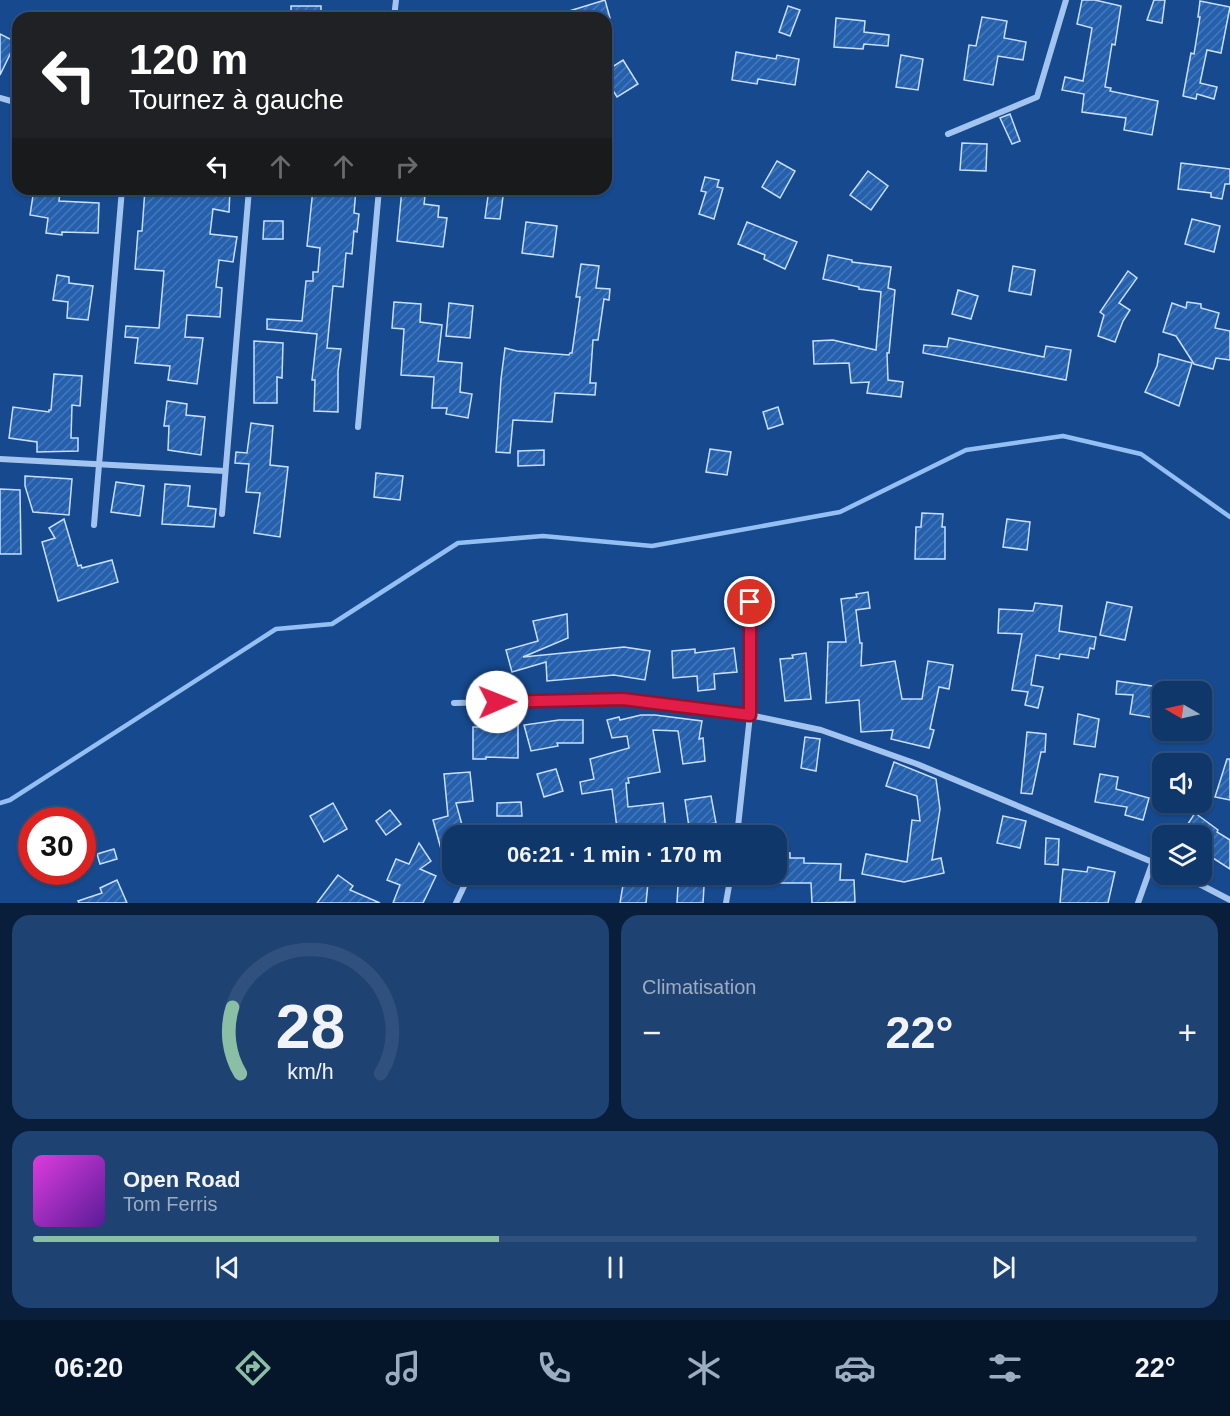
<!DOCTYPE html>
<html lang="fr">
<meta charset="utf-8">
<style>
:root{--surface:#10376a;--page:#1e4272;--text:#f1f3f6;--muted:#9cacc1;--line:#30517e;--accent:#8abfa5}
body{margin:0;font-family:Helvetica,sans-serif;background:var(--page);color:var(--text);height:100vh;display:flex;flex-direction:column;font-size:22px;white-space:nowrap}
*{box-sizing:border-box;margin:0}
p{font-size:20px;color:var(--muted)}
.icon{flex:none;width:33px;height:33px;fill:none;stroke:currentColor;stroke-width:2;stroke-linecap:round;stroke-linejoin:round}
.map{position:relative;height:903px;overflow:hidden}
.details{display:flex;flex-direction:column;gap:12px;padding:12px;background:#091e3a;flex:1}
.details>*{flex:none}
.hud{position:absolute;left:12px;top:12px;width:600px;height:183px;border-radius:18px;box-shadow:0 2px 4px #0004,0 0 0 2px var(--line);background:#202124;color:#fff;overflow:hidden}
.needle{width:39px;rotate:279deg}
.controls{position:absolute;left:1152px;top:681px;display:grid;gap:12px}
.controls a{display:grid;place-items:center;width:60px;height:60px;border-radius:12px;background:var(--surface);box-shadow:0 2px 4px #0004,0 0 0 2px var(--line);font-size:30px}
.speed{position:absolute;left:18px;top:807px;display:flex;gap:12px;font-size:30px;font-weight:700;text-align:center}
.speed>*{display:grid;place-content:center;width:78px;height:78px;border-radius:50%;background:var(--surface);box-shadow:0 2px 4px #0004,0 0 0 2px var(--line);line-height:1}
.speed .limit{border:9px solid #d22;background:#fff;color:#111}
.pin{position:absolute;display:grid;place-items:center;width:51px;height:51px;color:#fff;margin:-26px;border:3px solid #fff;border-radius:50%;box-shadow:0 2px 6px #0007}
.me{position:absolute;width:66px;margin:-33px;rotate:89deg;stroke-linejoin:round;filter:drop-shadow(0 0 4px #0008)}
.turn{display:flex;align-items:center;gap:21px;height:126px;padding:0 18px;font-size:27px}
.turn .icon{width:78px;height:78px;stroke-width:2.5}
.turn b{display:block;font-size:42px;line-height:51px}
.lanes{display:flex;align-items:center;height:57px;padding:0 18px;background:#0003;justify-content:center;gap:30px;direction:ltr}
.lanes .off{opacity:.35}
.big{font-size:45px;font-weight:700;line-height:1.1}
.details .tile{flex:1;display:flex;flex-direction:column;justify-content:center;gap:9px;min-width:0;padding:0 21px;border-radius:18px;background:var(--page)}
.details .dial{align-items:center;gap:0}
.dial svg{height:156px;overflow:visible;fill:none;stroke:var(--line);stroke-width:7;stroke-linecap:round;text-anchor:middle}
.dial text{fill:var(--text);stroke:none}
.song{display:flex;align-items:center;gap:18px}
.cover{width:72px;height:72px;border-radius:9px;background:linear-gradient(135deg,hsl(300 70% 55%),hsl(270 70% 35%))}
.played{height:6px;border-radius:3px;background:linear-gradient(90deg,var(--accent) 40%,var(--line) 40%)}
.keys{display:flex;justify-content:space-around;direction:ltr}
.heat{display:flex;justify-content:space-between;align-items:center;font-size:33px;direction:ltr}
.details .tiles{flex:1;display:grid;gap:12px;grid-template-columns:1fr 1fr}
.tile:last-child{grid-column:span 2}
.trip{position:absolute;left:442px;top:825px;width:345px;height:60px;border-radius:18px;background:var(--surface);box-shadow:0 2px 4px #0004,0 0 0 2px var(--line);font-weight:700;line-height:60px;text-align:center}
.dock{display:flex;height:96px;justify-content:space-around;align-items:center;background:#06162a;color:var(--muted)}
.dock .icon{width:42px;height:42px}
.dock .on{color:var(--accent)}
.dock b{font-size:27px;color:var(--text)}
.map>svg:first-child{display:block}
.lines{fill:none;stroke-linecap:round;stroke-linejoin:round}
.stream{stroke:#94bff2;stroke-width:4.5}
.building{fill:url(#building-hatch);stroke:#c8dffb;stroke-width:1.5}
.minor{stroke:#a2c4ef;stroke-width:6}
.route-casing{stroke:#92132f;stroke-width:15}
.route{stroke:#e11d48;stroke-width:10}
</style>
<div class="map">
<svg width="1230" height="903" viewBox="0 0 1230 903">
<defs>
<pattern id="building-hatch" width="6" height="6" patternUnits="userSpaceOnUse" patternTransform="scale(1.5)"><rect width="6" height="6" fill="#2560ad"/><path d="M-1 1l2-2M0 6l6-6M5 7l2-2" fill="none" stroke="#4678b9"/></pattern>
</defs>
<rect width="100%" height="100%" fill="#16498e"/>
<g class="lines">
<path class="stream" d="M0,803l10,-3 266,-171 56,-5 126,-81 85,-7 109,10 188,-34 126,-62 97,-14 78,18 89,63"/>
</g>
<g class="building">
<path d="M605,0l5,18h-53l-1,-3z"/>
<path d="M1082,0h13l26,6 -6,39 -3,-1 -7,43 6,1 -1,3 48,10 -6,34 -28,-5 2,-12 -44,-6 2,-18 -22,-4 3,-13 18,4 9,-53 -15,-4z"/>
<path d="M1154,0h11l-3,23 -15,-3z"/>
<path d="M1200,1l30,6 -9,46 -14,-3 -7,33 17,4 -3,12 -17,-5 -1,5 -13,-3 8,-43 3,1 6,-37h-2z"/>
<rect x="291" y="6" width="30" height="12"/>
<path d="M788,6l12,4 -10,26 -11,-4z"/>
<path d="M982,17l25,4 -3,17 22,4 -3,18 -25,-4 -5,29 -29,-5 5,-35 7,1z"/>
<path d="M836,18l29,3 -1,11 25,3 -1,11 -24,-2 -1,5 -29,-2z"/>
<path d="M0,34l16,8 -16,33z"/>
<path d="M736,52l40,7 1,-4 22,4 -4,26 -37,-6 -1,5 -25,-4z"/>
<path d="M901,55l22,4 -5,31 -22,-3z"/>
<path d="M623,60l15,24 -21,13 -11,-18v-8z"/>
<path d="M1010,114l10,27 -8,3 -12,-26z"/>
<path d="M962,143l25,1 -1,27 -26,-1z"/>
<path d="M777,161l18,10 -15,27 -18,-11z"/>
<path d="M1181,163l49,6v15h-5l-3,15 -11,-2v-4l-33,-4z"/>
<path d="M868,171l20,15 -17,24 -21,-15z"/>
<path d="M705,177l14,3 -2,7 6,1 -9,31 -15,-5 7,-22 -5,-1z"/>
<path d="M34,189l26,3 -1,9 40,2 -1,30 -36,-1v3l-16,-2 2,-15 -18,-3z"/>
<path d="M145,189h85l-1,23 -16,-3 -3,25 27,3 -4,25 -14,-2 -3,27 6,1 -2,29 -33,-2 -2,22 18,1 -6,46 -29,-4 2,-14 -35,-3 3,-25 -13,-1 1,-11 33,2 5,-57 -29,-2 3,-38h4z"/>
<path d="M313,189h43l-2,24 5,1 -2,18 -3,-1 -2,23 -6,-1 -3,34 -10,-1 -6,62 14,1 -3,22v41l-24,-1 1,-31h-3l5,-46 -50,-5v-10l35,2 4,-40h7v-9h5l2,-24 -13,-2z"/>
<path d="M402,189h24l-2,15 15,2 -1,11 9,1 -4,29 -46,-6z"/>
<path d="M489,189h15l-4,30 -15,-1z"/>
<path d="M1192,219l28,7 -6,26 -29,-8z"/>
<path d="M264,221h19v18h-20z"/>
<path d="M526,222l31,4 -4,31 -31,-4z"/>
<path d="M747,222l50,20 -12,27 -21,-10 1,-4 -27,-11z"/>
<path d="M828,255l24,5v2l39,5 -3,21 7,2 -6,63h-2l1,27 15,2 -2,15 -34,-4 2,-11 -18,1 -2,-20 -35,1 -1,-23 20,-1 43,10 5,-58 -22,-3v-2l-36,-8z"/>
<path d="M581,264l18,2 -3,22 14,1 -1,11 -5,-1 -6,41h-5l-3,43h6l-1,12 -40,-2 -3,29 -39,-2 -3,33 -14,-1 5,-73 4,-31 12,3 52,4 1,-2h2l8,-56h-4z"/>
<path d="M1013,266l22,4 -4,25 -22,-4z"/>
<path d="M1128,271l9,7 -18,25 11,7 -7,11 -8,21 -17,-6 6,-21 -4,-3z"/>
<path d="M57,275l12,2v6l24,3 -5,34 -21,-2 1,-16 -15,-2z"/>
<path d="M958,290l20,6 -7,23 -19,-5z"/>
<path d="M394,302l27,2 -1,18 22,3 -4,36 24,2 -2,29 12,2 -4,24 -22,-4 1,-6h-15l2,-31 -33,-2 3,-46 -12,-1z"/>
<path d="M1187,302l14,2v4l18,5 -4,15 15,3v29l-14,-2 -3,11 -19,-5 -18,-28 -13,-4 9,-29 14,5z"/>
<path d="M449,303l24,3 -3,32 -24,-2z"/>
<path d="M949,338l95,19 2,-11 25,4 -5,30 -143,-27 1,-8 23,2z"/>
<path d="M254,341l29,2 -1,35 -5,-1v26h-23z"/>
<path d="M1159,354l33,9 -13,43 -34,-14 12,-26z"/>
<path d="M54,374l28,2 -2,30 -8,-1 -1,33h7v13l-41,1v-10l-28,-4 4,-31 36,5v-2h2z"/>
<path d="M167,401l20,3 -1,11 19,2 -4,38 -33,-5 1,-24h-5z"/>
<path d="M778,407l5,17 -15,5 -5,-17z"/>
<path d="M251,423l22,3 -3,39 18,2 -8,70 -26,-4 6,-40 -14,-1 3,-28 -14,-1 1,-11 11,1z"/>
<path d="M710,449l21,3 -4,23 -21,-3z"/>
<path d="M544,450v15l-26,1v-15z"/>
<path d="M376,473l27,3 -3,24 -26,-3z"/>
<path d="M25,476l47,3 -3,36 -36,-3 -8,-26z"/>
<path d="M116,482l28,4 -4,30 -29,-4z"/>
<path d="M165,484l25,2 -2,20 28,3 -2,18 -52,-3z"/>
<path d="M0,489l20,1 1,64h-21z"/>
<path d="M922,513l21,1 -1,13h3v32h-30l1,-32h5z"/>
<path d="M64,519l14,47 3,-1 1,3 30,-8 6,22 -60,19 -16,-59 13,-4 -6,-10z"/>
<path d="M1007,519l23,3 -3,28 -24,-3z"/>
<path d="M868,592l2,16 -14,2 4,33h2l-1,23 34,-5 7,38h20l6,-38 25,4 -4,24 -10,-2 -9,42 4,1 -5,18 -38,-9 2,-9 -32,2 -2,-32 -33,3 2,-61h18l-5,-43 16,-2 -1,-3z"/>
<path d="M1107,602l25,5 -7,33 -25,-5z"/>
<path d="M1035,603l27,3 -3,25 37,6 -2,12 -4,-1 -2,10 -28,-4 -1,5 -23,-4 -5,30 12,2 -5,21 -13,-3 3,-13 -16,-2 10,-56 -24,-1 1,-24 34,2z"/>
<path d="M567,614l1,24 -45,19 101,-10 26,4 -5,29 -31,-5 -67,6 -1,-19 -34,10 -6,-22 32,-9 -5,-20z"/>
<path d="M734,648l3,24 -23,2 1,15 -17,2 -1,-15 -24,2 -1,-27 23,-2v4z"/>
<path d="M806,653l5,46 -26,2 -5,-42 13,-1 -1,-3z"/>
<path d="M1117,681l42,6 -4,31 -25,-4 3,-19 -17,-1z"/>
<path d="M503,712h15v46l-32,-1v2h-13v-32h30z"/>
<path d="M1078,714l21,5 -4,28 -21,-3z"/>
<path d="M641,715h14l47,6 -3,18 4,-1 2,23 -22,3 -5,-33 -25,-1 7,42 -32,6 1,5h-3l2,24 35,-4 3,28 -48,5 -6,-47 -30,5 -2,-12 14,-3 -4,-20 39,-11 -2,-12 -15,2 -5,-18 12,-3 1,3z"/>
<path d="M559,720h24v23h-26l1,3 -27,5 -7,-26z"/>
<path d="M1027,732l19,2 -1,18h-4l-9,42 -11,-1z"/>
<path d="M805,737l15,2 -4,32 -15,-3z"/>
<path d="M1227,759h3v41l-15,-3z"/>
<path d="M894,762l42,17 4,30 -8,51 9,-2 3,15 -40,9 -42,-8 4,-20 41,8 5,-42 8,1 -3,-25 -31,-10z"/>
<path d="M556,769l7,22 -19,6 -7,-23z"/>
<path d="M470,772l3,29 -17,2 9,33h-12v9l-12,4 -8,-29 15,-4 -4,-42z"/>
<path d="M1100,774l18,3 -2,12 33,9 -6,22 -18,-5 2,-8 -32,-5z"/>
<path d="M711,796l5,27 -27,4 -4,-27z"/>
<path d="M521,802l1,14h-25v-13z"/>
<path d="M333,803l14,26 -23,13 -14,-26z"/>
<path d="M390,810l11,14 -15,11 -10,-14z"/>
<path d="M1195,813l23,17 -1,2 13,8v29l-28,-18v-15h-22z"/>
<path d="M1003,816l23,5 -6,27 -23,-5z"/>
<path d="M1046,838l13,1 -1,26 -13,-1z"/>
<path d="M419,843l12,18 -11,8 16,7 -13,27h-30l7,-18 -13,-5 9,-21 13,5z"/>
<path d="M114,849l3,10 -17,5 -3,-10z"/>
<path d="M777,853h13v5h14v5l37,1 -1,16h14l1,22 -43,1 -1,-20h-34z"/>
<path d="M1088,867l27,5 -7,31h-48l3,-34 24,3z"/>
<path d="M338,875l15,11 -3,4 30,13h-63z"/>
<path d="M624,879l24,4 -2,20h-26z"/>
<path d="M117,880l10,23h-48l-1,-2 24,-8 -2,-5z"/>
<path d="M678,885l26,1 -1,17h-26z"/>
</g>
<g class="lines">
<g class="minor">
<path d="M394,18l2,-18"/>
<path d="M0,98l18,5"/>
<path d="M948,134l89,-37 29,-97"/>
<path d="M358,427l21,-238"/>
<path d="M0,459l225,12"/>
<path d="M222,514l27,-325"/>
<path d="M94,525l28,-336"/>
<path d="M454,703l169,-4 127,16 71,15 96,34 245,102"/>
<path d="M737,836l13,-121v-113"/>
<path d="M1180,874l50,26"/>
<path d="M456,903l10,-21 76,-8"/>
<path d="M726,903l5,-29"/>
<path d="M1138,903l15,-42"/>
</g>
</g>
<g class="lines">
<g class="route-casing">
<path id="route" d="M497,702l126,-3 127,16v-113"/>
</g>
<use href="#route" class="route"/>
</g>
</svg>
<div class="controls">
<a><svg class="needle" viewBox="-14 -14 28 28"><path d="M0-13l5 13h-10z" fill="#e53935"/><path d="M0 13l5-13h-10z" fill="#9cacc1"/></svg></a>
<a><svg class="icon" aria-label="sound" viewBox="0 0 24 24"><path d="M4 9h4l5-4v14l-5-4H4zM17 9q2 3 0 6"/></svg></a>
<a><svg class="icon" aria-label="layers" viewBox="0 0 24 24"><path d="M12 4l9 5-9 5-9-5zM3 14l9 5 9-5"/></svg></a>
</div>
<div class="speed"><div class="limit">30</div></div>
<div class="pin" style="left:750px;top:602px;background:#d93025"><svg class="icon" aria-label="arrive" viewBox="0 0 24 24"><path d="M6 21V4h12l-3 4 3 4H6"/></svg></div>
<svg class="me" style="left:497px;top:702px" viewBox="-20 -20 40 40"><circle r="19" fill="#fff"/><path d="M0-13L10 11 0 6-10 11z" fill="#e11d48"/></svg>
<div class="trip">06:21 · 1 min · 170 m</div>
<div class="hud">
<div class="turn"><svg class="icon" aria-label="left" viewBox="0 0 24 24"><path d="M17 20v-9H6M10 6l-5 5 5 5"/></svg><div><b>120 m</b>Tournez à gauche</div></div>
<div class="lanes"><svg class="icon" aria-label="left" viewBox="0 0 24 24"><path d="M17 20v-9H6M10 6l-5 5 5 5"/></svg><svg class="icon off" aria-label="ahead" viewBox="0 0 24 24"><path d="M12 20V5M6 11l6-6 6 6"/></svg><svg class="icon off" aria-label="ahead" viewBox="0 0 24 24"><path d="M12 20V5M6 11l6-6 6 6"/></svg><svg class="icon off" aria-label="right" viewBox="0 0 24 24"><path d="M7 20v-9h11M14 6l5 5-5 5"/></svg></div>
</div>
</div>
<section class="details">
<div class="tiles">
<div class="tile dial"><svg viewBox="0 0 100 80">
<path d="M14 69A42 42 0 1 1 86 69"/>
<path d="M14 69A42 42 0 0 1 10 35" stroke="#8abfa5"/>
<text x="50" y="56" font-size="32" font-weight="700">28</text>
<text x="50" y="72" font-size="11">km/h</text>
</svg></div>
<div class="tile"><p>Climatisation</p>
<div class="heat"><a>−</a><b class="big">22°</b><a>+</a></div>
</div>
<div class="tile">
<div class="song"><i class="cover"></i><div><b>Open Road</b><p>Tom Ferris</p></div></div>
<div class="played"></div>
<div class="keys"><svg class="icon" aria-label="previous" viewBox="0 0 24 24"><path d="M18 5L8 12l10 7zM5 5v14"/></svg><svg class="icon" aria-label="pause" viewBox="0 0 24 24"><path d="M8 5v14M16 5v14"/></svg><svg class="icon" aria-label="next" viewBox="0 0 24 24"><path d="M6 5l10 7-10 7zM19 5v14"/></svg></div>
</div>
</div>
</section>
<nav class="dock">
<b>06:20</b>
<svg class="icon on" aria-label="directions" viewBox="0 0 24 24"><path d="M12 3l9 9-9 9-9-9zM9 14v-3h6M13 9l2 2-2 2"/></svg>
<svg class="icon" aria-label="music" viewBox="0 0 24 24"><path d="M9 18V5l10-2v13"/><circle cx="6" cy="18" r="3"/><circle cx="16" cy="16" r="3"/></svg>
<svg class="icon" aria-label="phone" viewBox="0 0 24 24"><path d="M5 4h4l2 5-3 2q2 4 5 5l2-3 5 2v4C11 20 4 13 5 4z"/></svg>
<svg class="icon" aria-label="climate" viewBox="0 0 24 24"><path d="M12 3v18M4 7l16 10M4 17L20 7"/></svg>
<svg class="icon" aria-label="car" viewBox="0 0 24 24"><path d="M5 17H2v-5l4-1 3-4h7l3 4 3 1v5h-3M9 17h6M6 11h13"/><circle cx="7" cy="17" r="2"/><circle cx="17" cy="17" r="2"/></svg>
<svg class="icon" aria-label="filters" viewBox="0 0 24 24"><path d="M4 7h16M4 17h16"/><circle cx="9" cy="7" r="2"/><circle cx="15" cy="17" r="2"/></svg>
<b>22°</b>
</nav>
